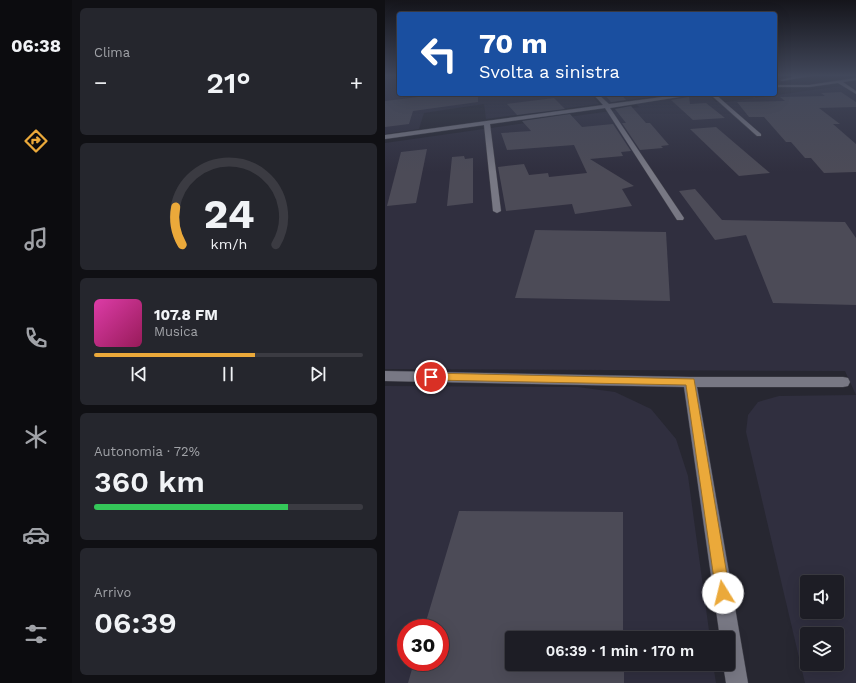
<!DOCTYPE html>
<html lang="it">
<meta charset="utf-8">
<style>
:root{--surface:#1d1d25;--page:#25262d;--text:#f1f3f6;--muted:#a0a2a7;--line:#3b3b42;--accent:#eba93a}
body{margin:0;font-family:"Work Sans",sans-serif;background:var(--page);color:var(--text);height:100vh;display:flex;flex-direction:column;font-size:15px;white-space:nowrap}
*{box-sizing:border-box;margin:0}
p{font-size:13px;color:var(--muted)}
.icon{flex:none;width:22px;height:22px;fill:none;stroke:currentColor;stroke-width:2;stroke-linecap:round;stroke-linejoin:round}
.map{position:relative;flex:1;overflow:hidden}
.drawer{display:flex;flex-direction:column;gap:8px;padding:8px;background:#101014;width:313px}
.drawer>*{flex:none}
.top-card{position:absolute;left:12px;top:12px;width:380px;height:84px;border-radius:4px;box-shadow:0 4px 16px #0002,0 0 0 1px var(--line);background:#1a4fa0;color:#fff;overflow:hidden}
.controls{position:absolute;left:415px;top:575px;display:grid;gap:8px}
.controls a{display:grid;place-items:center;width:44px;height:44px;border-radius:4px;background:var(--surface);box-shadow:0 4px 16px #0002,0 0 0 1px var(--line);font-size:20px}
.speed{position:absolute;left:12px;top:619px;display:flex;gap:8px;font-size:20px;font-weight:700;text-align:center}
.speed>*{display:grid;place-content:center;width:52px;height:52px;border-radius:50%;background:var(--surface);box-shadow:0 4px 16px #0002,0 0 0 1px var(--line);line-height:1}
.speed .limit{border:6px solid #d22;background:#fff;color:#111}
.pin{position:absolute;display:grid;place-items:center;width:34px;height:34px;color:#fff;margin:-17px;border:2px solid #fff;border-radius:50%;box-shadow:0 1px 4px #0007}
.me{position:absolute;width:44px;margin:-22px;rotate:351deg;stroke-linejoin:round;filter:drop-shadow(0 0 3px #0008)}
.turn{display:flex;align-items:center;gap:14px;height:84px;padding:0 16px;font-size:18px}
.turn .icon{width:52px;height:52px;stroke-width:2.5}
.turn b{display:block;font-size:28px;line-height:34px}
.big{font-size:30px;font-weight:600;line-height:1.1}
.drawer .tile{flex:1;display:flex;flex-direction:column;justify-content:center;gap:6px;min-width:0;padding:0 14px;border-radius:6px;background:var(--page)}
.drawer .dial{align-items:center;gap:0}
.dial svg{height:104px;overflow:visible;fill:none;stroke:var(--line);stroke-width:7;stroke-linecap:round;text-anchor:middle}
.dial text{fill:var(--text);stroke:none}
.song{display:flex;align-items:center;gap:12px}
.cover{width:48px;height:48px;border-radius:6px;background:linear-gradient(135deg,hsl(320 70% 55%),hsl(330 70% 35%))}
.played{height:4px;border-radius:2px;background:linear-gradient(90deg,var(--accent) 60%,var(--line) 60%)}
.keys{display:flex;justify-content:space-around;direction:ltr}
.heat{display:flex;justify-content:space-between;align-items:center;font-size:22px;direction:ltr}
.charge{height:6px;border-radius:3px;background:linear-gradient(90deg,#34c759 72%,var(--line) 0)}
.trip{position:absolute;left:120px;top:631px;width:230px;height:40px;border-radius:4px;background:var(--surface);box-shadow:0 4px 16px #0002,0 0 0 1px var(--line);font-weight:600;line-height:40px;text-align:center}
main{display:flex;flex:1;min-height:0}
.tab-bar{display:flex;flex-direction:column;width:72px;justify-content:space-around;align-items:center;background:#0c0c0f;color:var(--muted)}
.tab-bar .icon{width:28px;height:28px}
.tab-bar .current{color:var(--accent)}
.tab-bar b{font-size:18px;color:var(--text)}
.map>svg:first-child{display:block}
.built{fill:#302f3f;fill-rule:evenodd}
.building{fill:#4c4b57}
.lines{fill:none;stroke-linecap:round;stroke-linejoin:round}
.minor-casing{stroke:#42424b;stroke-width:1}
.minor{fill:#787884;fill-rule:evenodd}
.route{fill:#eba93a;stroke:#996e26}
</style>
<main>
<nav class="tab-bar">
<b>06:38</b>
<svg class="icon current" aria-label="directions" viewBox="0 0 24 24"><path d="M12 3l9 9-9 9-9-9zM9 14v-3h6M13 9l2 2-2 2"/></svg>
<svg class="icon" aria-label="music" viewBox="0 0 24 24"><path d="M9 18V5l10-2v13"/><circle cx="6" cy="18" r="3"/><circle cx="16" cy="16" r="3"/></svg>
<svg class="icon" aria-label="phone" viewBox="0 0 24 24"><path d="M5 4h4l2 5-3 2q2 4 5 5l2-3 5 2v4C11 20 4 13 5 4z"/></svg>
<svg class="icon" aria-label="climate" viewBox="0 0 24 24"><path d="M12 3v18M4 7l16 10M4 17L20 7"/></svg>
<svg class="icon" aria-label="car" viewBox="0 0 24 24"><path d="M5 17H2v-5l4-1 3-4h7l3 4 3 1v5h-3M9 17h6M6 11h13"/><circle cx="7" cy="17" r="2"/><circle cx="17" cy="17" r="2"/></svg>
<svg class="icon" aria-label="filters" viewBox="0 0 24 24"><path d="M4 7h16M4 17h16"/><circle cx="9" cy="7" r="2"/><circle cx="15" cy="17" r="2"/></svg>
</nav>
<section class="drawer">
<div class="tile"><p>Clima</p>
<div class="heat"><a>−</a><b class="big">21°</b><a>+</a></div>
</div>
<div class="tile dial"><svg viewBox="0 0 100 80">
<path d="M14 69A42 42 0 1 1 86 69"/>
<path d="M14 69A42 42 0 0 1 9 40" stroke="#eba93a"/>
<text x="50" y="56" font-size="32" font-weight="700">24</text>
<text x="50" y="72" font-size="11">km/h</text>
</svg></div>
<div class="tile">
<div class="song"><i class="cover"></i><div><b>107.8 FM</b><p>Musica</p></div></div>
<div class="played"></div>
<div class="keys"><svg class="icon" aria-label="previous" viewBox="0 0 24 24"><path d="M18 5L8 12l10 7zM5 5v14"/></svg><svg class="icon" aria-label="pause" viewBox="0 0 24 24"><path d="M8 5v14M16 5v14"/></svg><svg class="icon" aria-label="next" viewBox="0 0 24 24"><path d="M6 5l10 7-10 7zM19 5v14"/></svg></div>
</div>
<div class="tile"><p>Autonomia · 72%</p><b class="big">360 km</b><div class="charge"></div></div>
<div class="tile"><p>Arrivo</p><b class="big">06:39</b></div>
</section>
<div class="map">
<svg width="471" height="683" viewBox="0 0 471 683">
<rect width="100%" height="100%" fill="#272731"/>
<g class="built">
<path d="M14,76v18h192l8,10 -113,15 -2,-15 -60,9 -5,16 -34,5v-57z"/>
<path d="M471,84v599h-51l-59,-251 2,-17 10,-13 21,-6 77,-1 -11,-24 -460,-2v-226l254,-36 -3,-3 68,-10 8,4 4,4h10zM422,582h30v30h-30zM422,634h30v30h-30z"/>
<path d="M214,94h72l-64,9z"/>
<path d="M0,386l193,1 37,5 36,17 25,30 12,37 22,162h-198v26h201l3,19h-331zM21,628h34v34h-34z"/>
</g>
<g class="building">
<path d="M456,92l15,10v5l-37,1 21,16h-7l23,20v28l-32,1 -13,-15h-6l-14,-16h-5l-22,-25h-15l-12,-15 48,-1 -5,-4 45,-1 -4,-3z"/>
<path d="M58,94h35v8l-65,9 -4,13 -24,3v-26z"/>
<path d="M219,94h17l5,6 -15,2z"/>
<path d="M304,97l1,7 16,-1 19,15 -32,2 -22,-20z"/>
<path d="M169,98l11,11 -48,6 -10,-11z"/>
<path d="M246,106l15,17h4l19,22 -8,1 2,2 -23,2 -18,-27h4l-11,-14z"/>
<path d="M185,114l12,13 31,-3 18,27 -10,1 2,4 -33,3 44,27 -12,3 10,17 -57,8 -3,-10 -66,7 -8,-44 26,-3 5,11 19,-2 1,4 38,-4 -13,-28 -67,5 -6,-17 30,-2 -9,-10z"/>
<path d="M331,127l54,46 -31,3 -49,-47z"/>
<path d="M42,149l-11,54 -29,3 14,-54z"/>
<path d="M79,156l1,3 8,-1v45l-26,3 5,-49z"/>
<path d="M310,189l27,31 123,2 11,16v67l-83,-2 -27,-68 -31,5 -36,-49z"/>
<path d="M150,230l131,2 4,69 -155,-3z"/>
<path d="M74,511l164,1v126h-111v26h112v19h-216l6,-21h26v-34h-16z"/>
</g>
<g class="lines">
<g class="minor-casing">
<g id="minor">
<path d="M411,76h15l-29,5 -2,-1z"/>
<path d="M471,78v2l-13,2 13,9v3l-18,-11 -29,4h-34v-2h34z"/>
<path d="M208,94h5l11,10 76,-10h13l-88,14 74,110 -1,2h-6l-72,-112 -115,16 11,87 -4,2 -4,-2 -9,-86 -99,14v-4l218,-30z"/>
<path d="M325,94h5l46,40v2h-4z"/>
<path d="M367,94h11l-9,3z"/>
<path d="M0,371l305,6h153l5,1 2,4 -2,4 -5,1h-146l51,296h-22l-3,-19h5v-26h-8l-36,-251 -299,-6z"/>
</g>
</g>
<use href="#minor" class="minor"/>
</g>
<linearGradient id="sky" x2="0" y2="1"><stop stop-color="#15151b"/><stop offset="0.44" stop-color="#41475a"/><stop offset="1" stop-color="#41475a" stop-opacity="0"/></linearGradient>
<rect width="471" height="172" fill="url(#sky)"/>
<path class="route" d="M46,373l263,6 36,214 -2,5 -5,2 -5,-2 -2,-5 -30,-208 -255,-5 -4,-1 -1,-2 1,-3z"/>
</svg>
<div class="controls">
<a><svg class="icon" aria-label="sound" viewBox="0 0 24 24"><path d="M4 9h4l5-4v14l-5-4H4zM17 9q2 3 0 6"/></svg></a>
<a><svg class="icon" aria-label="layers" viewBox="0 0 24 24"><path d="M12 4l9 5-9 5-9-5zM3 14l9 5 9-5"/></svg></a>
</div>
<div class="speed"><div class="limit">30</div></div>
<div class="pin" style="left:46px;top:377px;background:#d93025"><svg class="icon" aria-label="arrive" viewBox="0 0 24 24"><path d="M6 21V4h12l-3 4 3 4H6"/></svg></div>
<svg class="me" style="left:338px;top:593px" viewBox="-20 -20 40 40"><circle r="19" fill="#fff"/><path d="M0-13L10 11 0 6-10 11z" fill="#eba93a"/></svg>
<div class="trip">06:39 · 1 min · 170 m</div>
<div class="top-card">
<div class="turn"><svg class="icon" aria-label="left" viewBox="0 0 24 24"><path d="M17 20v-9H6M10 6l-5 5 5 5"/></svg><div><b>70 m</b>Svolta a sinistra</div></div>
</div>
</div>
</main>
